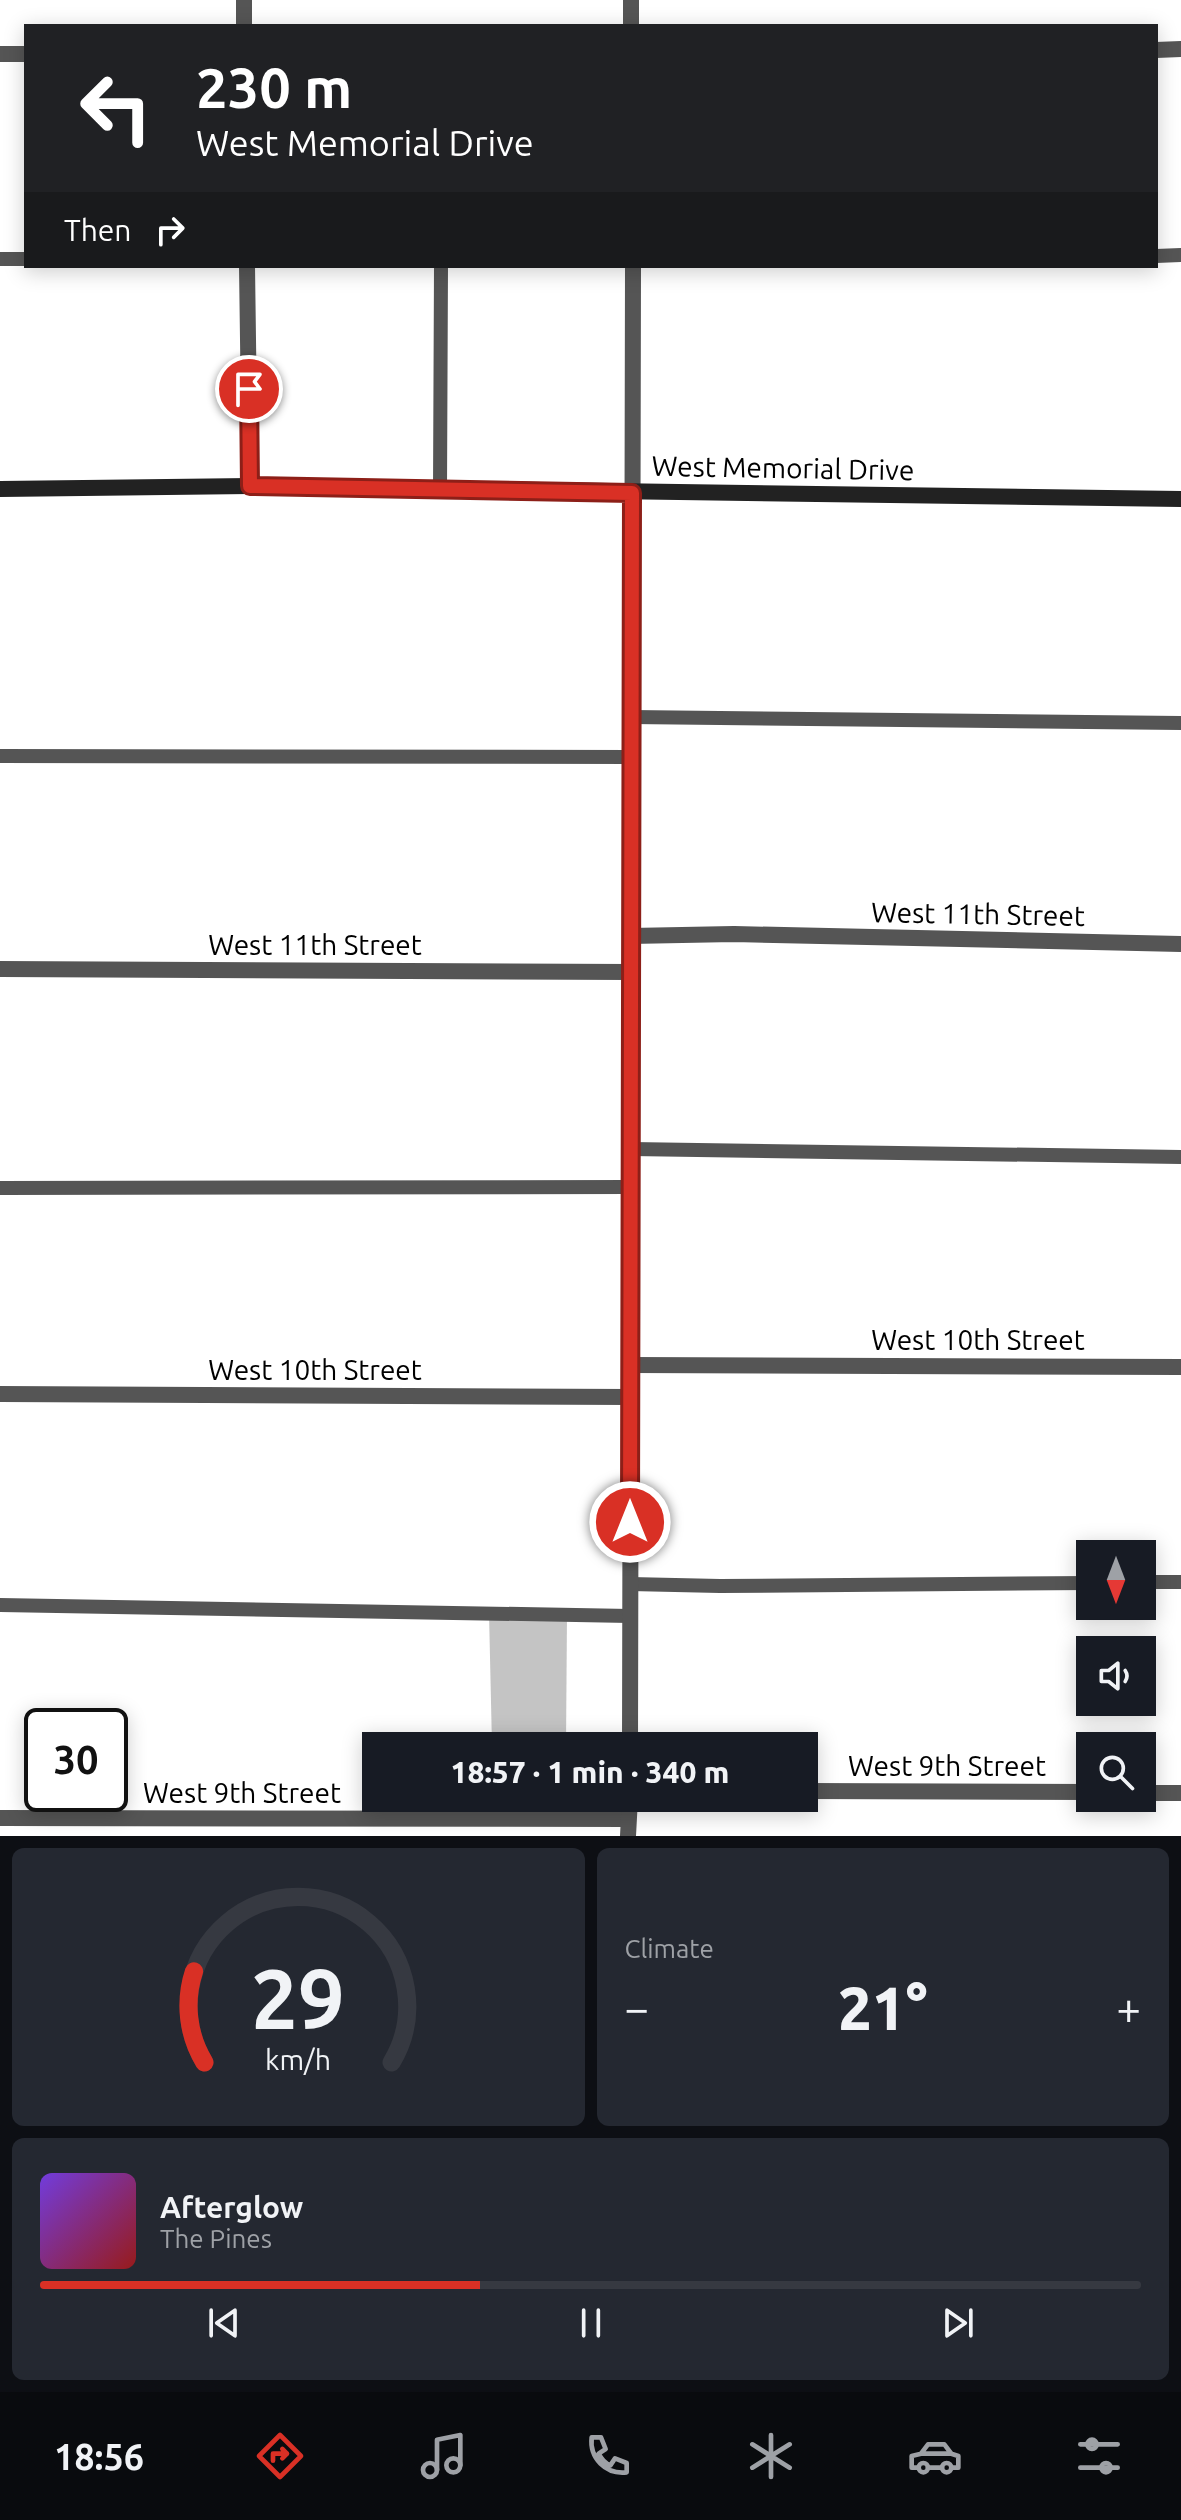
<!DOCTYPE html>
<meta charset="utf-8">
<style>
:root{--surface:#171b24;--page:#242831;--text:#f1f3f6;--muted:#9ea1a6;--line:#363941;--accent:#d93025}
body{margin:0;font-family:Ubuntu,sans-serif;background:var(--page);color:var(--text);height:100vh;display:flex;flex-direction:column;font-size:30px;white-space:nowrap}
*{box-sizing:border-box;margin:0}
p{font-size:26px;color:var(--muted)}
.icon{flex:none;width:44px;height:44px;fill:none;stroke:currentColor;stroke-width:2;stroke-linecap:round;stroke-linejoin:round}
.map{position:relative;height:1836px;overflow:hidden}
.side{display:flex;flex-direction:column;gap:12px;padding:12px;background:#0d0f14;flex:1}
.side>*{flex:none}
.hud{position:absolute;left:24px;top:24px;width:1134px;height:244px;border-radius:0px;box-shadow:0 4px 20px #0003;background:#202124;color:#fff;overflow:hidden}
.needle{width:52px;rotate:180deg}
.fabs{position:absolute;left:1076px;top:1540px;display:grid;gap:16px}
.fabs a{display:grid;place-items:center;width:80px;height:80px;border-radius:0px;background:var(--surface);box-shadow:0 4px 20px #0003;font-size:40px}
.speed{position:absolute;left:24px;top:1708px;display:flex;gap:16px;font-size:40px;font-weight:700;text-align:center}
.speed>*{display:grid;place-content:center;width:104px;height:104px;border-radius:50%;background:var(--surface);box-shadow:0 4px 20px #0003;line-height:1}
.speed .limit{border:4px solid #111;border-radius:12px;background:#fff;color:#111}
.pin{position:absolute;display:grid;place-items:center;width:68px;height:68px;color:#fff;margin:-34px;border:4px solid #fff;border-radius:50%;box-shadow:0 2px 8px #0007}
.me{position:absolute;width:88px;margin:-44px;rotate:0deg;stroke-linejoin:round;filter:drop-shadow(0 0 6px #0008)}
.turn{display:flex;align-items:center;gap:28px;height:168px;padding:0 40px;font-size:36px}
.turn .icon{width:104px;height:104px;stroke-width:2.5}
.turn b{display:block;font-size:56px;line-height:68px}
.then{display:flex;align-items:center;height:76px;padding:0 40px;background:#0003;gap:16px;font-size:30px}
.big{font-size:60px;font-weight:800;line-height:1.1}
.side .card{flex:1;display:flex;flex-direction:column;justify-content:center;gap:12px;min-width:0;padding:0 28px;border-radius:12px;background:var(--page)}
.side .dial{align-items:center;gap:0}
.dial svg{height:208px;overflow:visible;fill:none;stroke:var(--line);stroke-width:7;stroke-linecap:round;text-anchor:middle}
.dial text{fill:var(--text);stroke:none}
.song{display:flex;align-items:center;gap:24px}
.cover{width:96px;height:96px;border-radius:12px;background:linear-gradient(135deg,hsl(260 70% 55%),hsl(0 70% 35%))}
.played{height:8px;border-radius:4px;background:linear-gradient(90deg,var(--accent) 40%,var(--line) 40%)}
.keys{display:flex;justify-content:space-around;direction:ltr}
.heat{display:flex;justify-content:space-between;align-items:center;font-size:44px;direction:ltr}
.side .tiles{flex:1;display:grid;gap:12px;grid-template-columns:1fr 1fr}
.card:last-child{grid-column:span 2}
.trip{position:absolute;left:362px;top:1732px;width:456px;height:80px;border-radius:0px;background:var(--surface);box-shadow:0 4px 20px #0003;font-weight:800;line-height:80px;text-align:center}
.menu{display:flex;height:128px;justify-content:space-around;align-items:center;background:#090b0e;color:var(--muted)}
.menu .icon{width:56px;height:56px}
.menu .active{color:var(--accent)}
.menu b{font-size:36px;color:var(--text)}
.map>svg:first-child{display:block}
.building{fill:#c4c4c4}
.lines{fill:none;stroke-linecap:round;stroke-linejoin:round}
.lane{stroke:#555;stroke-width:14}
.street{stroke:#555;stroke-width:16}
.secondary{stroke:#222;stroke-width:16}
.route-casing{stroke:#8d1f18;stroke-width:20}
.route{stroke:#d93025;stroke-width:14}
.labels{text-anchor:middle;stroke-width:6;stroke-linejoin:round;paint-order:stroke}
.street-label{font-size:28px;fill:#000;stroke:#fff}
</style>
<div class="map">
<svg width="1181" height="1836" viewBox="0 0 1181 1836">
<rect width="100%" height="100%" fill="#fff"/>
<path class="building" d="M489,1613l78,1 -1,132h-74z"/>
<g class="lines">
<g class="lane">
<path d="M1156,256l25,-1"/>
<path d="M0,259h26"/>
<path d="M440,489l1,-223"/>
<path d="M631,717l550,6"/>
<path d="M0,756l631,1"/>
<path d="M631,1149l550,8"/>
<path d="M0,1188l630,-1"/>
<path d="M1142,1582h39"/>
<path d="M630,1584l90,2 370,-3"/>
<path d="M0,1605l630,11"/>
</g>
<g class="street">
<path d="M244,0v26"/>
<path d="M631,0v26"/>
<path d="M1156,50l25,-1"/>
<path d="M0,54h26"/>
<path d="M247,266l3,220"/>
<path d="M630,936l104,-2 447,10"/>
<path d="M0,969l630,3"/>
<path d="M631,1365l550,2"/>
<path d="M0,1394l630,3"/>
<path d="M630,1746l3,-1480"/>
<path d="M804,1791l286,1"/>
<path d="M1142,1793h39"/>
<path d="M0,1818l628,1"/>
<path d="M628,1836l2,-38"/>
</g>
<path class="secondary" d="M0,489l250,-3 931,13"/>
</g>
<g class="lines">
<g class="route-casing">
<path id="route" d="M249,389l1,97 382,7 -2,1029"/>
</g>
<use href="#route" class="route"/>
</g>
<g class="labels">
<g class="street-label">
<text transform="translate(783 468) rotate(1)" y="10">West Memorial Drive</text>
<text transform="translate(978 914) rotate(1)" y="10">West 11th Street</text>
<text x="315" y="955">West 11th Street</text>
<text x="978" y="1350">West 10th Street</text>
<text x="315" y="1380">West 10th Street</text>
<text x="947" y="1776">West 9th Street</text>
<text x="242" y="1803">West 9th Street</text>
</g>
</g>
</svg>
<div class="fabs">
<a><svg class="needle" viewBox="-14 -14 28 28"><path d="M0-13l5 13h-10z" fill="#e53935"/><path d="M0 13l5-13h-10z" fill="#9ea1a6"/></svg></a>
<a><svg class="icon" aria-label="sound" viewBox="0 0 24 24"><path d="M4 9h4l5-4v14l-5-4H4zM17 9q2 3 0 6"/></svg></a>
<a><svg class="icon" aria-label="search" viewBox="0 0 24 24"><circle cx="10" cy="10" r="6"/><path d="M15 15l6 6"/></svg></a>
</div>
<div class="speed"><div class="limit">30</div></div>
<div class="pin" style="left:249px;top:389px;background:#d93025"><svg class="icon" aria-label="arrive" viewBox="0 0 24 24"><path d="M6 21V4h12l-3 4 3 4H6"/></svg></div>
<svg class="me" style="left:630px;top:1522px" viewBox="-20 -20 40 40"><circle r="17" fill="#d93025" stroke="#fff" stroke-width="3"/><path d="M0-11L8 9 0 5-8 9z" fill="#fff"/></svg>
<div class="trip">18:57 · 1 min · 340 m</div>
<div class="hud">
<div class="turn"><svg class="icon" aria-label="left" viewBox="0 0 24 24"><path d="M17 20v-9H6M10 6l-5 5 5 5"/></svg><div><b>230 m</b>West Memorial Drive</div></div>
<div class="then">Then<svg class="icon" aria-label="right" viewBox="0 0 24 24"><path d="M7 20v-9h11M14 6l5 5-5 5"/></svg></div>
</div>
</div>
<section class="side">
<div class="tiles">
<div class="card dial"><svg viewBox="0 0 100 80">
<path d="M14 69A42 42 0 1 1 86 69"/>
<path d="M14 69A42 42 0 0 1 10 34" stroke="#d93025"/>
<text x="50" y="56" font-size="32" font-weight="700">29</text>
<text x="50" y="72" font-size="11">km/h</text>
</svg></div>
<div class="card"><p>Climate</p>
<div class="heat"><a>−</a><b class="big">21°</b><a>+</a></div>
</div>
<div class="card">
<div class="song"><i class="cover"></i><div><b>Afterglow</b><p>The Pines</p></div></div>
<div class="played"></div>
<div class="keys"><svg class="icon" aria-label="previous" viewBox="0 0 24 24"><path d="M18 5L8 12l10 7zM5 5v14"/></svg><svg class="icon" aria-label="pause" viewBox="0 0 24 24"><path d="M8 5v14M16 5v14"/></svg><svg class="icon" aria-label="next" viewBox="0 0 24 24"><path d="M6 5l10 7-10 7zM19 5v14"/></svg></div>
</div>
</div>
</section>
<nav class="menu">
<b>18:56</b>
<svg class="icon active" aria-label="directions" viewBox="0 0 24 24"><path d="M12 3l9 9-9 9-9-9zM9 14v-3h6M13 9l2 2-2 2"/></svg>
<svg class="icon" aria-label="music" viewBox="0 0 24 24"><path d="M9 18V5l10-2v13"/><circle cx="6" cy="18" r="3"/><circle cx="16" cy="16" r="3"/></svg>
<svg class="icon" aria-label="phone" viewBox="0 0 24 24"><path d="M5 4h4l2 5-3 2q2 4 5 5l2-3 5 2v4C11 20 4 13 5 4z"/></svg>
<svg class="icon" aria-label="climate" viewBox="0 0 24 24"><path d="M12 3v18M4 7l16 10M4 17L20 7"/></svg>
<svg class="icon" aria-label="car" viewBox="0 0 24 24"><path d="M5 17H2v-5l4-1 3-4h7l3 4 3 1v5h-3M9 17h6M6 11h13"/><circle cx="7" cy="17" r="2"/><circle cx="17" cy="17" r="2"/></svg>
<svg class="icon" aria-label="filters" viewBox="0 0 24 24"><path d="M4 7h16M4 17h16"/><circle cx="9" cy="7" r="2"/><circle cx="15" cy="17" r="2"/></svg>
</nav>
